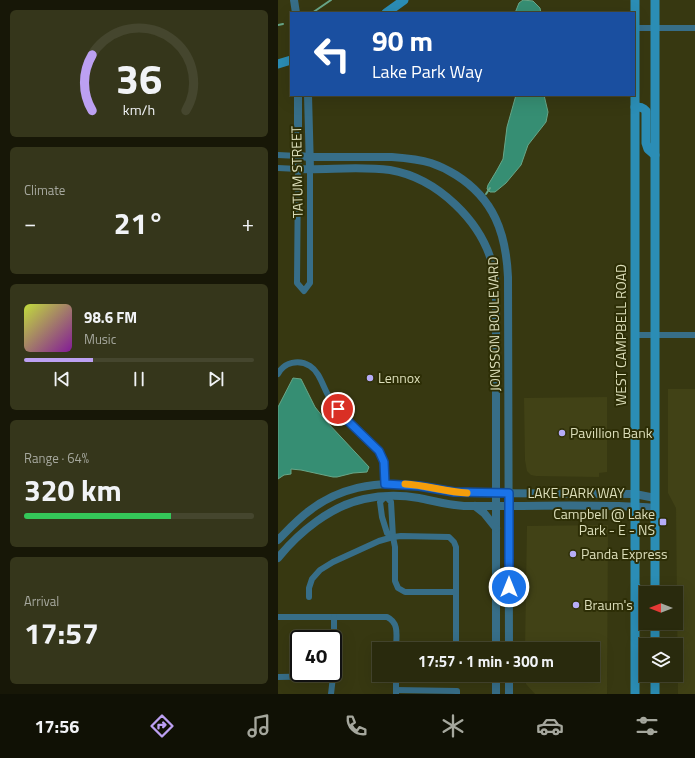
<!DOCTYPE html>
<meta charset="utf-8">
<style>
:root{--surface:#292a0d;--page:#35361b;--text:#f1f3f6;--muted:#a5a79d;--line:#45462e;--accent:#bca0f2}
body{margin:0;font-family:"Titillium Web",sans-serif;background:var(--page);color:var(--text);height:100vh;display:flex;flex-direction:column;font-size:15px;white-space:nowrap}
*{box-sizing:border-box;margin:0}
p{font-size:13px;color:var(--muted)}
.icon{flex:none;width:22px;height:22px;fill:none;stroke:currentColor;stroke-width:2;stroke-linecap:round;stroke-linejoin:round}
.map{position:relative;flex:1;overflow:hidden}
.sheet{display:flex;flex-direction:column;gap:10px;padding:10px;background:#171707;width:278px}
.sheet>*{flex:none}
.hud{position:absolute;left:12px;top:12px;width:345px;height:84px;border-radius:0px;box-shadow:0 4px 16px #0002,0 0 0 1px var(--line);background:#1a4fa0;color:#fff;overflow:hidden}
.needle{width:26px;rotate:270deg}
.fabs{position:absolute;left:361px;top:586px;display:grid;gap:8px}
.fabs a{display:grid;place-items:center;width:44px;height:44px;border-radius:0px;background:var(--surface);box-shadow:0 4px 16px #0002,0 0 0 1px var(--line);font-size:20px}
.speed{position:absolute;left:12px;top:630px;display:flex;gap:8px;font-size:20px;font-weight:700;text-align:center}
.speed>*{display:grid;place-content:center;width:52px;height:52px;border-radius:50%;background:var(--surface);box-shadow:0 4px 16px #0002,0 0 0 1px var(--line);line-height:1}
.speed .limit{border:2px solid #111;border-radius:6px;background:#fff;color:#111}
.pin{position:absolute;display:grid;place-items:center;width:34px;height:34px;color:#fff;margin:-17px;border:2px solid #fff;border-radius:50%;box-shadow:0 1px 4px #0007}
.me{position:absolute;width:44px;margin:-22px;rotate:0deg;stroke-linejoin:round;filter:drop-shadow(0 0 3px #0008)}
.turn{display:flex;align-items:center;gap:14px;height:84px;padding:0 16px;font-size:18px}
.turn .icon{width:52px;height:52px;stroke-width:2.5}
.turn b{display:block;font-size:28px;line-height:34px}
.big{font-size:30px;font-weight:700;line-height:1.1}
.sheet .widget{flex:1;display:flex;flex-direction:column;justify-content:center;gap:6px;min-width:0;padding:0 14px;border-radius:6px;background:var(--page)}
.sheet .dial{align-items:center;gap:0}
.dial svg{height:104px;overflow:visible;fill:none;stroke:var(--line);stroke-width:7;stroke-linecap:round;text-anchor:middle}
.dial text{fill:var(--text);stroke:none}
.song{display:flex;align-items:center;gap:12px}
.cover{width:48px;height:48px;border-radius:6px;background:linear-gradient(135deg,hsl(70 70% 55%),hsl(290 70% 35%))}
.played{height:4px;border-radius:2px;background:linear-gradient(90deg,var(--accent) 30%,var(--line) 30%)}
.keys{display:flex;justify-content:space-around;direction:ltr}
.heat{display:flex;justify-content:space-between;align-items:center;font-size:22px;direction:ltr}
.charge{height:6px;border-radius:3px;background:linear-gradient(90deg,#34c759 64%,var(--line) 0)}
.trip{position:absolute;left:94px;top:642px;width:228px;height:40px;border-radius:0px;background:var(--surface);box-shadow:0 4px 16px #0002,0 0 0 1px var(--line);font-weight:700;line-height:40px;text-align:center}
.tabs{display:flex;height:64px;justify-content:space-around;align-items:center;background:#101105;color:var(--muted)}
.tabs .icon{width:28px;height:28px}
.tabs .on{color:var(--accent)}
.tabs b{font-size:18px;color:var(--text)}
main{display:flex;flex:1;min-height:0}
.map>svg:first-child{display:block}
.built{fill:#414216}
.water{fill:#368e73;stroke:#68a688}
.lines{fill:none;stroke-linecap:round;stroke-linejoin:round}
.stream{stroke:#68a688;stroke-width:2}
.minor{stroke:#376e88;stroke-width:6}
.tertiary{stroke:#376e88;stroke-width:8}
.secondary{stroke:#2b8db5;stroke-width:9}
.route-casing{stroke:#114b97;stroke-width:10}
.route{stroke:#1a73e8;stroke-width:7}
.slow{stroke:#f59e0b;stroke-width:7}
.poi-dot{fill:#b6acf8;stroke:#2d2e06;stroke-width:1.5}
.labels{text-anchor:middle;stroke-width:4;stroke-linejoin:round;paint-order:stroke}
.street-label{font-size:14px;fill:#dcdeba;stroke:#2d2e06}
.poi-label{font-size:14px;fill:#dcdeba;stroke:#2d2e06;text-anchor:start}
</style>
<main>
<section class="sheet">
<div class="widget dial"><svg viewBox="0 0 100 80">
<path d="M14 69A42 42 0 1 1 86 69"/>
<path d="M14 69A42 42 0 0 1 14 26" stroke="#bca0f2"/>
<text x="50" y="56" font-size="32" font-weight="700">36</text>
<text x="50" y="72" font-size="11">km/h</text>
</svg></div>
<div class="widget"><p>Climate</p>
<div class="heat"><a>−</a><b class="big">21°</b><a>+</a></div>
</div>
<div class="widget">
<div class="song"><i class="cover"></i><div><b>98.6 FM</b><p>Music</p></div></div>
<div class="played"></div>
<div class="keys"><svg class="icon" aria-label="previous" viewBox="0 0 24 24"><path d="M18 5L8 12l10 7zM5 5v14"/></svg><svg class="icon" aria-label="pause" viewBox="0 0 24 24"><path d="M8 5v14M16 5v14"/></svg><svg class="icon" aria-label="next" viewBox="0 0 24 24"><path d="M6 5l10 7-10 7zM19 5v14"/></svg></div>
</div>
<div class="widget"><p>Range · 64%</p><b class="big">320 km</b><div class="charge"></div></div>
<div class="widget"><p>Arrival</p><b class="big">17:57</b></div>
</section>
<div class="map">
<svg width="417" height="694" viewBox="0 0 417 694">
<rect width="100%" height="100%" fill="#373811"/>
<g class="built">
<path d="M390,389h27v305h-17l-2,-186 -8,-15z"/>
<path d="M329,397v75l-8,1v4l-63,-1 -5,-1 -4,-4 -2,-11 -1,-62z"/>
<path d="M330,525l-1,169h-72l-9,-10 -1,-9h68v-26h-68l2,-123z"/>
</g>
<g class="water">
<path d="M245,0l10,1 7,7 1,5h-26l4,-10z"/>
<path d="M238,95h28l4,17 -2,10 -18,23 -7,20 -15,18 -11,9h-5l-3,-3 1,-4 9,-15 6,-11 4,-32z"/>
<path d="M15,378l8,1 14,28 12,15 42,45 -2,5 -14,1 -16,4h-4l-32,-7 -10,-1v5l-7,1 -6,4v-72z"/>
</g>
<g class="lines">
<g class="stream">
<path d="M34,13l19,-13"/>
<path d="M0,25l5,-1"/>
<path d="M208,194l4,-6"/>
</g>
<g class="minor">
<path d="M357,28h60"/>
<path d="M0,155l20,1"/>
<path d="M0,168l20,1 -1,114 7,8 6,-8v-114"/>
<path d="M357,335h60"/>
<path d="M0,374c6,-12 21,-15 32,-8 11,7 13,23 21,34 9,13 21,25 32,36 5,5 12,10 16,15 7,10 6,22 6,33"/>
<path d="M115,537l-6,-4 -5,-16 -2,-15 6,-6 5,6 2,35 2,10v34l3,7 7,4h51"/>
<path d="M31,597v-9l3,-9 8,-9 13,-8 46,-21 14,-4 8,-1 48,1 5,5 2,5v102"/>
<path d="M0,617h109c13,6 9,20 9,32"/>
<path d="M0,677l55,-1"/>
<path d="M118,690l61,1v3"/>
<path d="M53,694l3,-26v-51"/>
<path d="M118,694v-19"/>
</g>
<g class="tertiary">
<path d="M16,0l2,13"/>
<path d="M20,95v74c31,1 62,-3 92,1 47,8 92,51 103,97 2,8 2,16 3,24v358"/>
<path d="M30,95l2,74"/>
<path d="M20,156l12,1h81c13,1 27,2 40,6 9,3 17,7 25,12 38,24 50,58 52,102l1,372"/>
<path d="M197,506l9,7 12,15"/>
<path d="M0,540c10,-10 20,-21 31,-29 29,-23 66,-30 102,-26 19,2 36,7 55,8l169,1 20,4"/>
<path d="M0,558c21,-26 53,-52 86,-59 18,-4 37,-4 55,-1 15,3 29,7 45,8 13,0 26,0 39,0 51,0 102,-2 152,2"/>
<path d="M231,675v19"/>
<path d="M218,694v-19"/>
</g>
<g class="secondary">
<path d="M108,13l18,-13"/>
<path d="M0,64l13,-4"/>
<path d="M357,107c5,0 8,0 11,4v32l2,6 7,6"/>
<path d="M358,587l10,10"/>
<path d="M377,593v-593"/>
<path d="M358,609l4,2 6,5"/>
<path d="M377,623v22"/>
<path d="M377,675v19"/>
<path d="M357,694v-694"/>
</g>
</g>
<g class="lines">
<g class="route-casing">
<path id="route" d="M60,409l11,13 30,29 5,11 1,22 34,2 35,6 55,1v94"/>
</g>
<use href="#route" class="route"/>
<path class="slow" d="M127,484c21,1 41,8 62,9"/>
</g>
<g class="poi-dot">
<circle cx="92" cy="378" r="4"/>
<circle cx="284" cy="433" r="4"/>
<rect x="381" y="518" width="8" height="8" rx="2"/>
<circle cx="295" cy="554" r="4"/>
<circle cx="298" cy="605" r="4"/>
</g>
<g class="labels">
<g class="street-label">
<text transform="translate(19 172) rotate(-91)" y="5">TATUM STREET</text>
<text transform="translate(216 324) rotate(-91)" y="5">JONSSON BOULEVARD</text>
<text transform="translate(343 335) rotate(-90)" y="5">WEST CAMPBELL ROAD</text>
<text x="298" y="498">LAKE PARK WAY</text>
</g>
<g class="poi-label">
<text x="100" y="383">Lennox</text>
<text x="292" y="438">Pavillion Bank</text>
<text x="377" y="519" text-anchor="end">Campbell @ Lake<tspan x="377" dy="16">Park - E - NS</tspan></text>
<text x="303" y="559">Panda Express</text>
<text x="306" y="610">Braum's</text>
</g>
</g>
</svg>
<div class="fabs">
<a><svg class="needle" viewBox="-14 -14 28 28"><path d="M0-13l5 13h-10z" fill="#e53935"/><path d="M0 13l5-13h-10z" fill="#a5a79d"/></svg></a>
<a><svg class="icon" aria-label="layers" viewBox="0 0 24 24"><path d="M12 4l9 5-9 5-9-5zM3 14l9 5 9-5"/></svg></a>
</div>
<div class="speed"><div class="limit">40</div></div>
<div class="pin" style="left:60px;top:409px;background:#d93025"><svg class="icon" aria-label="arrive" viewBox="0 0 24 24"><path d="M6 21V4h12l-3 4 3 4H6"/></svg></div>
<svg class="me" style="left:231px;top:587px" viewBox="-20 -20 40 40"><circle r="17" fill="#1a73e8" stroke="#fff" stroke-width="3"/><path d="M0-11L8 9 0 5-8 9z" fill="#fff"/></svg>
<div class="trip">17:57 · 1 min · 300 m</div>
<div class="hud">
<div class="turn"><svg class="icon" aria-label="left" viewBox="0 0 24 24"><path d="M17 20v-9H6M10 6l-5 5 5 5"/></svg><div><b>90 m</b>Lake Park Way</div></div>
</div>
</div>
</main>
<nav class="tabs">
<b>17:56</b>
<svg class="icon on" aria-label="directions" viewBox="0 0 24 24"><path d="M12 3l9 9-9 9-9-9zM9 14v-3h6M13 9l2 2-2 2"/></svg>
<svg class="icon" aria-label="music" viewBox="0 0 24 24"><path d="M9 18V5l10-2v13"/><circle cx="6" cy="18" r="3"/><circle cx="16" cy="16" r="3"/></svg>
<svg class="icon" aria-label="phone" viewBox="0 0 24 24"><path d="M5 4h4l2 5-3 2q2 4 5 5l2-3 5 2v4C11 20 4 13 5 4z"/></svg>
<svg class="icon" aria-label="climate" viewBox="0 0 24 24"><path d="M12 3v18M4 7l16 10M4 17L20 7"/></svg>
<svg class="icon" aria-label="car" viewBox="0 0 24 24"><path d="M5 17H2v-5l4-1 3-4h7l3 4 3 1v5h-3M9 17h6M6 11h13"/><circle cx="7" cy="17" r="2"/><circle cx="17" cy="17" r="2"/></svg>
<svg class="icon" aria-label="filters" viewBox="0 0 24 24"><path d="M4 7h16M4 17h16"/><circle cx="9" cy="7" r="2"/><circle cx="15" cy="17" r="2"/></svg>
</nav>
